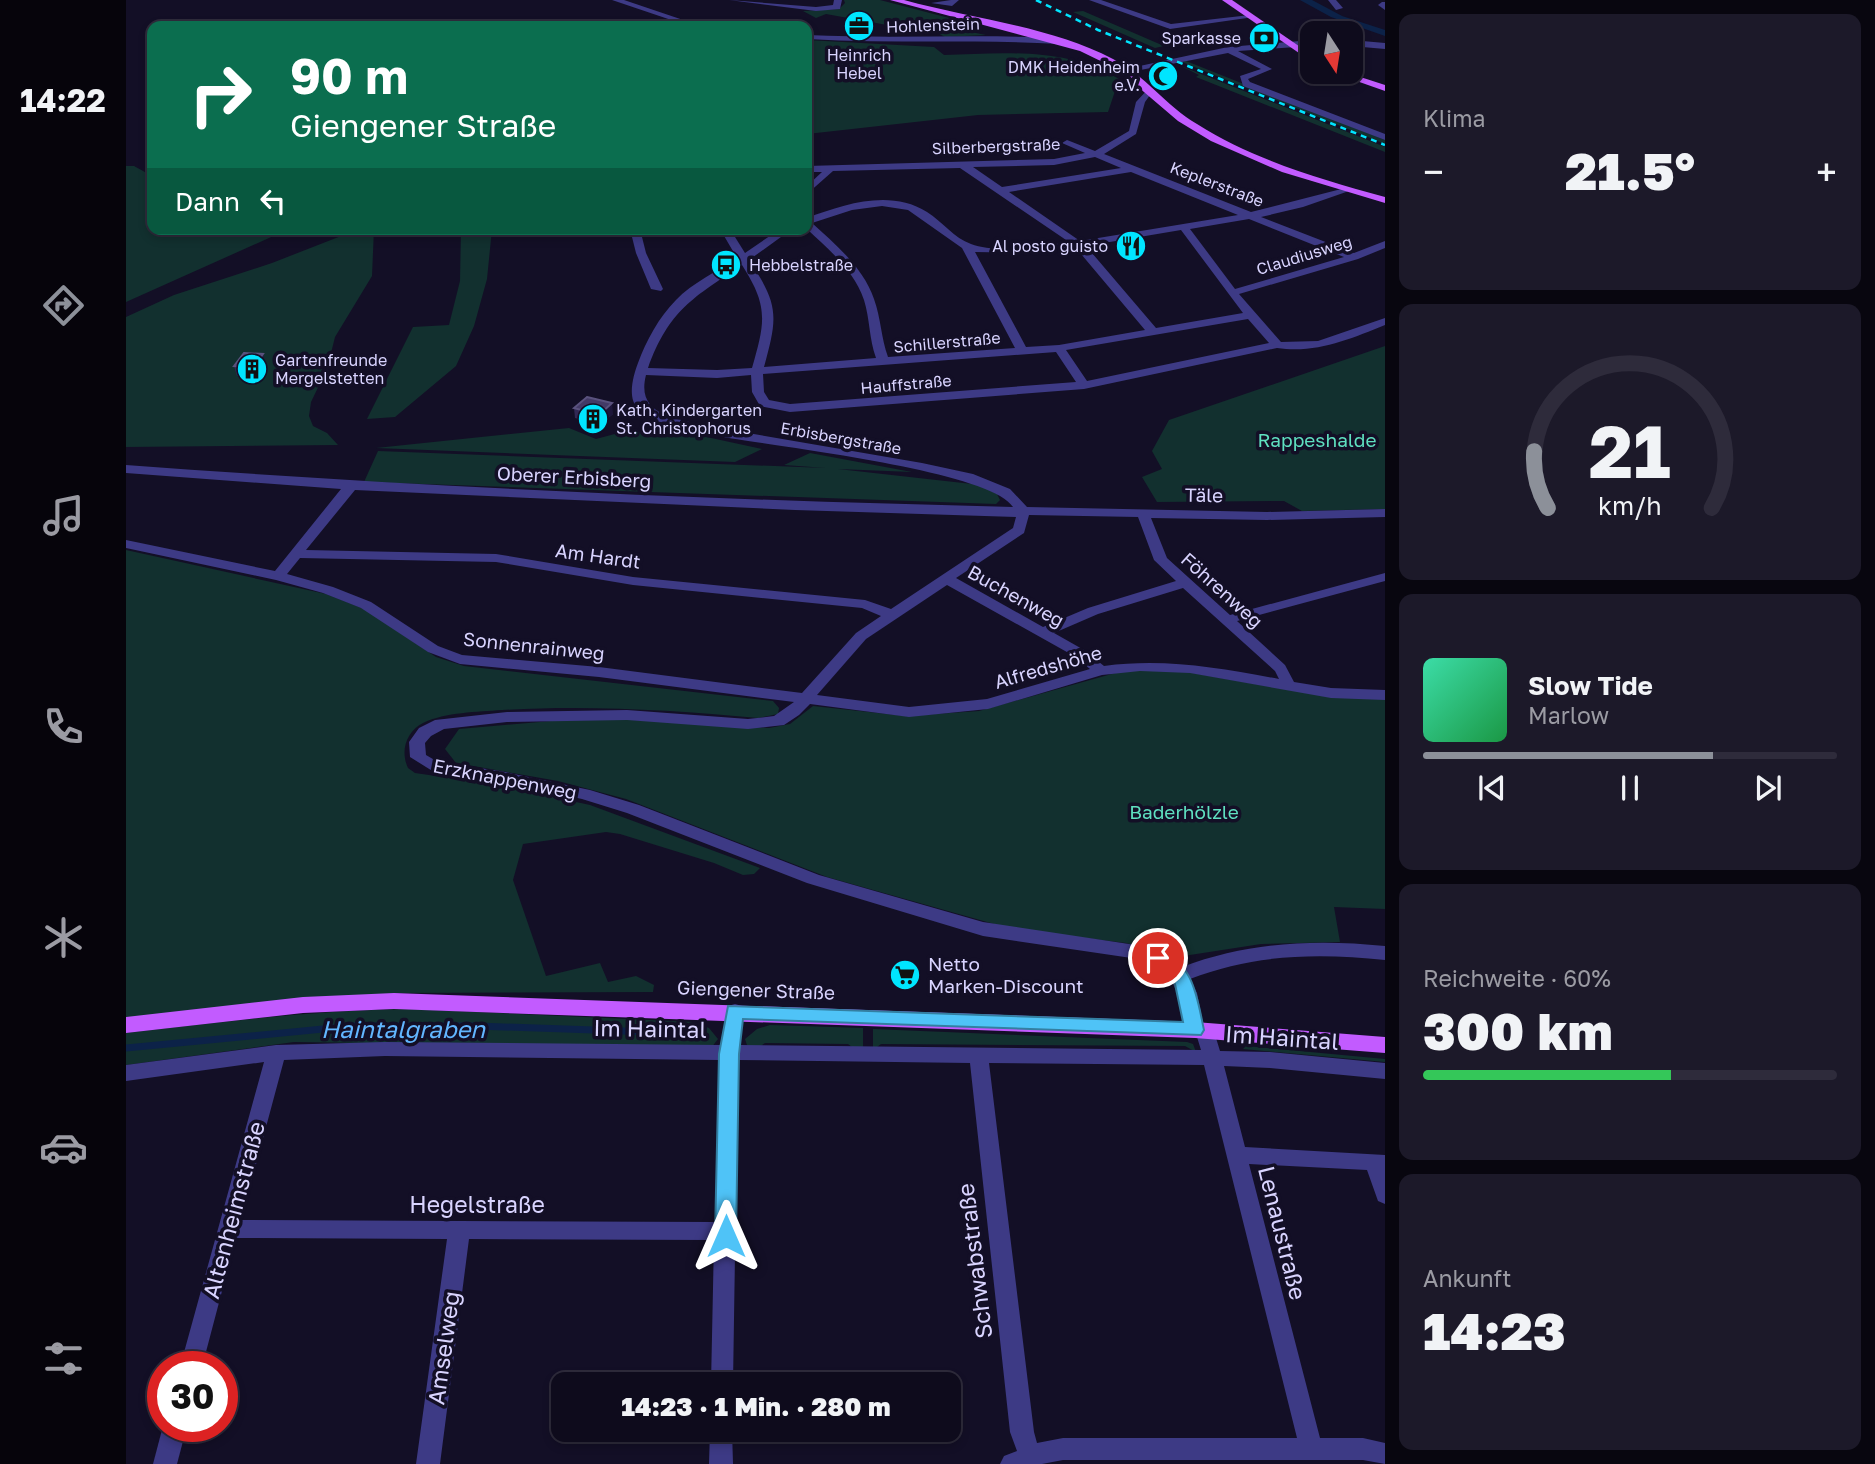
<!DOCTYPE html>
<html lang="de">
<meta charset="utf-8">
<style>
:root{--surface:#0e0b1c;--page:#1c1929;--text:#f1f3f6;--muted:#9b9ba3;--line:#2e2b3b;--accent:#8c9099}
body{margin:0;font-family:"Golos Text",sans-serif;background:var(--page);color:var(--text);height:100vh;display:flex;flex-direction:column;font-size:26px;white-space:nowrap}
*{box-sizing:border-box;margin:0}
p{font-size:23px;color:var(--muted)}
.icon{flex:none;width:38px;height:38px;fill:none;stroke:currentColor;stroke-width:2;stroke-linecap:round;stroke-linejoin:round}
.map{position:relative;flex:1;overflow:hidden}
.side{display:flex;flex-direction:column;gap:14px;padding:14px;background:#08060f;width:490px}
.side>*{flex:none}
.hud{position:absolute;left:21px;top:21px;width:665px;height:214px;border-radius:14px;box-shadow:0 4px 10px #0003,0 0 0 2px var(--line);background:#0b6e4f;color:#fff;overflow:hidden}
.needle{width:46px;rotate:168deg}
.fabs{position:absolute;left:1174px;top:21px;display:grid;gap:14px}
.fabs a{display:grid;place-items:center;width:63px;height:63px;border-radius:14px;background:var(--surface);box-shadow:0 4px 10px #0003,0 0 0 2px var(--line);font-size:35px}
.speed{position:absolute;left:21px;top:1351px;display:flex;gap:14px;font-size:35px;font-weight:700;text-align:center}
.speed>*{display:grid;place-content:center;width:91px;height:91px;border-radius:50%;background:var(--surface);box-shadow:0 4px 10px #0003,0 0 0 2px var(--line);line-height:1}
.speed .limit{border:10px solid #d22;background:#fff;color:#111}
.pin{position:absolute;display:grid;place-items:center;width:60px;height:60px;color:#fff;margin:-30px;border:4px solid #fff;border-radius:50%;box-shadow:0 2px 7px #0007}
.me{position:absolute;width:77px;margin:-38px;rotate:0deg;stroke-linejoin:round;filter:drop-shadow(0 0 5px #0008)}
.turn{display:flex;align-items:center;gap:24px;height:147px;padding:0 28px;font-size:32px}
.turn .icon{width:91px;height:91px;stroke-width:2.5}
.turn b{display:block;font-size:49px;line-height:60px}
.then{display:flex;align-items:center;height:66px;padding:0 28px;background:#0003;gap:14px;font-size:26px}
.big{font-size:52px;font-weight:800;line-height:1.1}
.side .widget{flex:1;display:flex;flex-direction:column;justify-content:center;gap:10px;min-width:0;padding:0 24px;border-radius:14px;background:var(--page)}
.side .dial{align-items:center;gap:0}
.dial svg{height:182px;overflow:visible;fill:none;stroke:var(--line);stroke-width:7;stroke-linecap:round;text-anchor:middle}
.dial text{fill:var(--text);stroke:none}
.song{display:flex;align-items:center;gap:21px}
.cover{width:84px;height:84px;border-radius:10px;background:linear-gradient(135deg,hsl(160 70% 55%),hsl(140 70% 35%))}
.played{height:7px;border-radius:4px;background:linear-gradient(90deg,var(--accent) 70%,var(--line) 70%)}
.keys{display:flex;justify-content:space-around;direction:ltr}
.heat{display:flex;justify-content:space-between;align-items:center;font-size:38px;direction:ltr}
.charge{height:10px;border-radius:5px;background:linear-gradient(90deg,#34c759 60%,var(--line) 0)}
.trip{position:absolute;left:425px;top:1372px;width:410px;height:70px;border-radius:14px;background:var(--surface);box-shadow:0 4px 10px #0003,0 0 0 2px var(--line);font-weight:800;line-height:70px;text-align:center}
main{display:flex;flex:1;min-height:0}
.dock{display:flex;flex-direction:column;width:126px;justify-content:space-around;align-items:center;background:#06040b;color:var(--muted)}
.dock .icon{width:49px;height:49px}
.dock .current{color:var(--accent)}
.dock b{font-size:32px;color:var(--text)}
.map>svg:first-child{display:block}
.green{fill:#12302f}
.water{fill:#0c2248}
.lines{fill:none;stroke-linecap:round;stroke-linejoin:round}
.stream{stroke:#0c2248;stroke-width:7}
.minor{fill:#3d3a85;fill-rule:evenodd}
.major{fill:#c25bff;fill-rule:evenodd}
.rail{stroke:#00e5ff;stroke-width:2.5;stroke-dasharray:6 5;stroke-linecap:butt}
.wall{fill:#312854}
.shaded-wall{fill:#1d163a}
.building{fill:#433a66;stroke:#5a527e;stroke-width:2}
.route{fill:#4fc3f7;stroke:#337fa1;stroke-width:2}
.labels{text-anchor:middle;stroke-width:7;stroke-linejoin:round;paint-order:stroke}
.far-street-label{font-size:16px;fill:#d9d4ff;stroke:#130f26}
.far-poi-label{font-size:16px;fill:#d9d4ff;stroke:#130f26;text-anchor:end}
.park-label{font-size:19px;fill:#5fe0c0;stroke:#130f26}
.street-label{font-size:19px;fill:#d9d4ff;stroke:#130f26}
.poi-label{font-size:19px;fill:#d9d4ff;stroke:#130f26;text-anchor:start}
.near-street-label{font-size:23px;fill:#d9d4ff;stroke:#130f26}
.near-water-label{font-size:24px;font-style:italic;fill:#62b6ff;stroke:#130f26}
</style>
<main>
<nav class="dock">
<b>14:22</b>
<svg class="icon current" aria-label="directions" viewBox="0 0 24 24"><path d="M12 3l9 9-9 9-9-9zM9 14v-3h6M13 9l2 2-2 2"/></svg>
<svg class="icon" aria-label="music" viewBox="0 0 24 24"><path d="M9 18V5l10-2v13"/><circle cx="6" cy="18" r="3"/><circle cx="16" cy="16" r="3"/></svg>
<svg class="icon" aria-label="phone" viewBox="0 0 24 24"><path d="M5 4h4l2 5-3 2q2 4 5 5l2-3 5 2v4C11 20 4 13 5 4z"/></svg>
<svg class="icon" aria-label="climate" viewBox="0 0 24 24"><path d="M12 3v18M4 7l16 10M4 17L20 7"/></svg>
<svg class="icon" aria-label="car" viewBox="0 0 24 24"><path d="M5 17H2v-5l4-1 3-4h7l3 4 3 1v5h-3M9 17h6M6 11h13"/><circle cx="7" cy="17" r="2"/><circle cx="17" cy="17" r="2"/></svg>
<svg class="icon" aria-label="filters" viewBox="0 0 24 24"><path d="M4 7h16M4 17h16"/><circle cx="9" cy="7" r="2"/><circle cx="15" cy="17" r="2"/></svg>
</nav>
<div class="map">
<svg width="1259" height="1464" viewBox="0 0 1259 1464">
<rect width="100%" height="100%" fill="#130f26"/>
<g class="green">
<path d="M718,0h36l73,19 -3,2 27,6 -6,5 15,3 -41,2 -13,-7 14,-7 -20,9 -100,-18 -10,4 -13,-7 36,-2 6,-6z"/>
<path d="M957,11l81,35 -9,2 -82,-36z"/>
<path d="M681,40l127,7 10,8c59,-2 123,-8 175,24l-11,33 -130,3 -171,19z"/>
<path d="M1060,61l199,79v4l-203,-82z"/>
<path d="M1055,66l204,81v5l-189,-75 3,-2z"/>
<path d="M0,166h8l18,10v53h137l-163,73z"/>
<path d="M233,229h15l-2,47 -37,61 -8,32 -16,33 -2,14 4,10 14,7 11,12 -212,2v-130l48,-22 98,-32z"/>
<path d="M335,229h31l-5,50 -13,47 -18,40 -61,51 -28,2 46,-92 36,-2 11,-44z"/>
<path d="M1259,346v163l-83,2 -18,-10 -127,1 -15,-25 20,-8 -10,-18 17,-31z"/>
<path d="M443,428l27,11 30,-8 76,5 60,13 -27,13 -359,-14z"/>
<path d="M252,451l448,17 -42,-3 26,-12 102,19 -74,-3 143,16 16,9 3,6 -4,4 -632,-22z"/>
<path d="M0,550l200,44 38,15 72,48 28,9 309,35 6,7 -1,6 -20,4c-85,-8 -171,-13 -256,-8 -25,2 -56,2 -79,13 -17,9 -23,28 -15,45l7,5 83,12 92,20 170,63 -6,6 -11,1 -29,-12 -94,-29 -14,-2 -83,12 -10,36 33,96 54,-13 8,19 28,-6 18,9 -1,7 -252,1 -275,26z"/>
<path d="M1000,670l61,2 142,25 56,2v210l-51,-2 6,35 -79,2 -84,13 -51,-14 -114,-14 -185,-52 -201,-78 -68,-18 -102,-18 -11,-14 14,-20 104,-9h71l135,8 21,-4 23,-18 93,10 73,-5z"/>
<path d="M285,1009l282,13 16,6 9,11 -7,9 -417,-6 -168,23v-32c95,-11 189,-23 285,-24z"/>
<path d="M644,1025l93,3v22h-7l-8,-6 -83,-1 -9,6 -9,-4 -2,-6 12,-10z"/>
<path d="M747,1029l314,13 6,2 3,8 -11,-6 -304,-2 -8,6z"/>
<path d="M1120,1046l139,13v3l-142,-13z"/>
</g>
<path class="water" d="M1174,0h12l30,16 43,14v6l-54,-19z"/>
<g class="lines">
<path class="stream" d="M0,1048l228,-22h123l203,7"/>
<g class="minor">
<path d="M486,0h12l77,26h-12z"/>
<path d="M603,0l87,7 17,-2 1,-5h8l-2,9 -24,2z"/>
<path d="M825,0h8l-7,6 -21,-3z"/>
<path d="M963,0h12l70,24 79,-9 4,2 -84,12z"/>
<path d="M1202,0h8l7,8 -7,2z"/>
<path d="M1256,2h3v8l-7,-5z"/>
<path d="M681,35c84,4 168,-1 252,3l4,3 -4,3c-84,-5 -168,0 -252,-5z"/>
<path d="M1186,40v6l-74,5 34,18 -24,10 2,3 135,52v6l-142,-54 -3,-10 21,-7 -33,-16 -103,20 -4,-3 107,-23z"/>
<path d="M1225,40l34,3v6l-34,-3z"/>
<path d="M1023,88l4,3 -8,11 -9,32 -32,20 147,58 98,-25v4l-46,16 -42,10 93,36 31,-12v7l-27,11 -119,35 42,48 37,-1 67,-23v7c-35,14 -69,29 -108,23l-193,41 -294,23 -30,-6 -8,-14 -1,-17 -34,3 -71,-3c-10,39 26,42 55,50l221,38 51,11 37,15 17,18 240,5 118,-3v8l-118,3 -116,-2 16,40 63,57 155,-42v8l-148,40 48,44 9,17 37,6 54,2v10l-54,-2 -141,-25 -50,-2 -38,4 -114,34 -79,8 -99,-13 -11,11 -15,10 -36,4 -121,-9 -120,2 -63,7 -13,7 -6,7 1,12 12,7 62,9 90,19 49,15 180,70 164,47 166,25 19,9 14,11c66,-25 133,-28 203,-21v14c-67,-7 -131,-6 -195,19l7,14 6,30 9,2 8,26 50,1 115,11v16l-115,-11 -46,-2 21,81 140,8v49l-7,-3 -11,-31 -118,-6 71,274h43l22,5v21l-22,-4h-300l-21,4h-42l4,-8 13,-5 -7,-19 -40,-369 -232,-3 -5,324h-22l3,-144 -245,-1 -29,225h-24l31,-225 -211,-1 -34,129h-22l84,-305 -138,19v-16l150,-20 109,-3 336,3 7,-39 7,-2 7,2 2,5 -4,34 461,5 -4,-13 -9,-2 -2,-5c-6,-33 -8,-53 -41,-70l-162,-24 -176,-53 -180,-70 -45,-14 -82,-18 -66,-9 -24,-15 -1,-15 10,-14 16,-8 72,-8 120,-2 121,9 26,-3 20,-14 -195,-25 -139,-13 -32,-12 -67,-44 -38,-15 -47,-13 -150,-32v-8l149,31 66,-82 -215,-16v-8c295,22 591,35 887,42 -23,-37 -243,-61 -295,-71 -25,-5 -62,-9 -80,-27 -11,-11 -5,-33 0,-46 8,-22 21,-46 38,-63 16,-17 42,-29 61,-42l-17,-29h10l15,24 35,-24h12l-43,31c30,45 29,56 15,107l112,-9c-7,-19 -6,-39 -12,-58 -10,-30 -35,-50 -57,-71v-11c38,-14 83,-29 120,-6 16,10 27,26 44,32 26,10 71,2 98,-2l-109,-74 -127,3 -26,23v-8l15,-14h-15v-6l247,-7 31,-6 -23,-10 5,-3 28,11 34,-20 7,-29zM969,157l26,11 -119,19 -29,-20 81,-2zM1005,172l107,43 -158,26 -71,-49zM756,206l26,4 54,38 53,100 -127,9c-7,-19 -7,-39 -14,-58 -11,-32 -38,-54 -62,-76l40,-13zM1123,219l95,38 -109,32 -45,-60zM1055,230l62,83 -87,15 -70,-82zM950,248l69,82 -86,15 -33,2 -51,-95 51,1zM616,265c27,42 23,57 10,103l-35,2 -69,-2c21,-58 46,-71 94,-103zM1122,319l21,24 -182,38 -21,-31zM930,352l20,30 -286,22 -21,-4 -5,-8 -1,-18zM229,490l440,20 221,7 -3,11 -122,81 -26,-9 -232,-23 -137,-23 -190,-4zM903,515l109,2 16,43 22,21 -88,27 -45,19 -87,-49 68,-45zM174,558l196,4 137,23 229,23 19,8 -25,17 -54,60 -203,-26 -137,-12 -24,-9 -67,-44 -38,-15 -46,-13zM821,585l127,71 16,13 -103,30 -78,8 -92,-12 49,-56zM1057,588l92,83 4,8c-61,-11 -113,-21 -175,-13l-20,-16 -30,-17 44,-19zM259,1056l334,4 -4,162 -474,-2 43,-160zM863,1063l215,2 93,373h-234l-26,5 -3,-11z"/>
<path d="M504,229h10l6,24 17,36 -2,2 -10,-2 -15,-36z"/>
<path d="M37,1426h24l-10,38h-24z"/>
<path d="M584,1430h22l1,34h-24z"/>
</g>
<g class="major">
<path d="M764,0h14c69,19 145,26 209,59 32,16 53,47 84,65 57,36 123,55 188,73v6l-103,-31 -71,-31 -33,-20 -61,-52 -37,-18z"/>
<path d="M1096,0h10l80,55v7z"/>
<path d="M1205,72h14l40,13v6z"/>
<path d="M268,993l801,29 190,15v16l-190,-15 -801,-29 -91,4 -177,20v-16l177,-20z"/>
</g>
<path class="rail" d="M910,0l62,30 287,115"/>
</g>
<g class="wall">
<path d="M137,354l2,10 -9,13 -19,-1 -3,-10z"/>
<path d="M448,408l39,6 -13,11 -25,-7z"/>
</g>
<g class="shaded-wall">
<path d="M137,354l2,10 -9,13 -2,-10z"/>
<path d="M486,403l1,11 -13,11 -1,-10z"/>
</g>
<g class="building">
<path d="M118,353l19,1 -9,13 -20,-1z"/>
<path d="M461,397l25,6 -13,12 -25,-7z"/>
</g>
<path class="route" d="M1032,951c36,11 39,47 46,79l-3,5 -458,-16 -4,35 -3,182 -3,7 -7,2 -8,-2 -3,-7 4,-182 9,-48 455,16 -8,-38 -26,-26z"/>
<defs>
<g id="office-disc" transform="scale(1.575)"><circle r="9.5" fill="#00e5ff" stroke="#130f26"/><path d="M-6-3h4V-5.5h4V-3h4V5H-6ZM-1-4.5V-3h2v-1.5ZM-6 0V1H6V0Z" fill="#111"/></g>
<g id="bank-disc" transform="scale(1.575)"><circle r="9.5" fill="#00e5ff" stroke="#130f26"/><path d="M-6-4H6V4H-6ZM0-2.3a2.3 2.3 0 1 0 0 4.6a2.3 2.3 0 1 0 0-4.6Z" fill="#111"/></g>
<g id="mosque-disc" transform="scale(1.575)"><circle r="9.5" fill="#00e5ff" stroke="#130f26"/><path d="M3.5-4.9A6 6 0 1 0 3.5 4.9A5 5 0 1 1 3.5-4.9Z" fill="#111"/></g>
<g id="restaurant-disc" transform="scale(1.575)"><circle r="9.5" fill="#00e5ff" stroke="#130f26"/><path d="M-5-6h1v4h1v-4h1v4h1v-4h1v5L-1.5 .5V6h-2V.5L-5-1ZM5-6V6H3V1.5H1.5Q1.5-4 5-6Z" fill="#111"/></g>
<g id="bus-disc" transform="scale(1.575)"><circle r="9.5" fill="#00e5ff" stroke="#130f26"/><path d="M-5-6H5V4H4V6H2V4H-2V6H-4V4H-5ZM-3.5-4V0h7V-4ZM-3.5 1.2v1.5H-2V1.2ZM2 1.2v1.5H3.5V1.2Z" fill="#111"/></g>
<g id="building-disc" transform="scale(1.575)"><circle r="9.5" fill="#00e5ff" stroke="#130f26"/><path d="M-4-6H4V6H1V3H-1V6H-4ZM-2.5-4.3h1.7v1.8h-1.7ZM.8-4.3h1.7v1.8H.8ZM-2.5-1h1.7V.8h-1.7ZM.8-1h1.7V.8H.8Z" fill="#111"/></g>
<g id="supermarket-disc" transform="scale(1.575)"><circle r="9.5" fill="#00e5ff" stroke="#130f26"/><path d="M-6-5.5h2.5l.6 2H6L4.5 2H-2.5L-4.4-4H-6ZM-1.5 3.2a1.3 1.3 0 1 0 .1 0ZM3 3.2a1.3 1.3 0 1 0 .1 0Z" fill="#111"/></g>
</defs>
<g fill-rule="evenodd">
<use href="#office-disc" x="733" y="26"/>
<use href="#bank-disc" x="1138" y="38"/>
<use href="#mosque-disc" x="1037" y="76"/>
<use href="#restaurant-disc" x="1005" y="246"/>
<use href="#bus-disc" x="600" y="265"/>
<use href="#building-disc" x="126" y="369"/>
<use href="#building-disc" x="467" y="419"/>
<use href="#supermarket-disc" x="779" y="975"/>
</g>
<g class="labels">
<g class="far-street-label">
<text transform="translate(807 25) rotate(-2)" y="6">Hohlenstein</text>
<text transform="translate(870 146) rotate(-2)" y="6">Silberbergstraße</text>
<text transform="translate(1091 184) rotate(21)" y="6">Keplerstraße</text>
<text transform="translate(1178 255) rotate(-17)" y="6">Claudiusweg</text>
<text transform="translate(821 342) rotate(-5)" y="6">Schillerstraße</text>
<text transform="translate(780 384) rotate(-5)" y="6">Hauffstraße</text>
<text transform="translate(715 438) rotate(10)" y="6">Erbisbergstraße</text>
</g>
<g class="far-poi-label">
<text x="1115" y="44">Sparkasse</text>
<text x="733" y="61" text-anchor="middle">Heinrich<tspan x="733" dy="18">Hebel</tspan></text>
<text x="1014" y="73">DMK Heidenheim<tspan x="1014" dy="18">e.V.</tspan></text>
<text x="982" y="252">Al posto guisto</text>
<text x="623" y="271" text-anchor="start">Hebbelstraße</text>
<text x="149" y="366" text-anchor="start">Gartenfreunde<tspan x="149" dy="18">Mergelstetten</tspan></text>
<text x="490" y="416" text-anchor="start">Kath. Kindergarten<tspan x="490" dy="18">St. Christophorus</tspan></text>
</g>
<g class="park-label">
<text x="1191" y="447">Rappeshalde</text>
<text x="1058" y="819">Baderhölzle</text>
</g>
<g class="street-label">
<text transform="translate(448 477) rotate(3)" y="7">Oberer Erbisberg</text>
<text transform="translate(1078 495) rotate(1)" y="7">Täle</text>
<text transform="translate(472 556) rotate(8)" y="7">Am Hardt</text>
<text transform="translate(1096 590) rotate(42)" y="7">Föhrenweg</text>
<text transform="translate(890 596) rotate(29)" y="7">Buchenweg</text>
<text transform="translate(408 646) rotate(6)" y="7">Sonnenrainweg</text>
<text transform="translate(922 667) rotate(-16)" y="7">Alfredshöhe</text>
<text transform="translate(379 779) rotate(11)" y="7">Erzknappenweg</text>
<text transform="translate(630 990) rotate(2)" y="7">Giengener Straße</text>
</g>
<g class="poi-label">
<text x="802" y="971">Netto<tspan x="802" dy="22">Marken-Discount</tspan></text>
</g>
<g class="near-street-label">
<text transform="translate(524 1029) rotate(1)" y="8">Im Haintal</text>
<text transform="translate(1156 1038) rotate(4)" y="8">Im Haintal</text>
<text x="351" y="1213">Hegelstraße</text>
<text transform="translate(108 1210) rotate(-75)" y="8">Altenheimstraße</text>
<text transform="translate(1156 1233) rotate(76)" y="8">Lenaustraße</text>
<text transform="translate(849 1261) rotate(-97)" y="8">Schwabstraße</text>
<text transform="translate(318 1348) rotate(-82)" y="8">Amselweg</text>
</g>
<g class="near-water-label">
<text x="277" y="1038">Haintalgraben</text>
</g>
</g>
</svg>
<div class="fabs">
<a><svg class="needle" viewBox="-14 -14 28 28"><path d="M0-13l5 13h-10z" fill="#e53935"/><path d="M0 13l5-13h-10z" fill="#9b9ba3"/></svg></a>
</div>
<div class="speed"><div class="limit">30</div></div>
<div class="pin" style="left:1032px;top:958px;background:#d93025"><svg class="icon" aria-label="arrive" viewBox="0 0 24 24"><path d="M6 21V4h12l-3 4 3 4H6"/></svg></div>
<svg class="me" style="left:600px;top:1236px" viewBox="-20 -20 40 40"><path d="M0-17L14 15 0 8-14 15z" fill="#4fc3f7" stroke="#fff" stroke-width="4"/></svg>
<div class="trip">14:23 · 1 Min. · 280 m</div>
<div class="hud">
<div class="turn"><svg class="icon" aria-label="right" viewBox="0 0 24 24"><path d="M7 20v-9h11M14 6l5 5-5 5"/></svg><div><b>90 m</b>Giengener Straße</div></div>
<div class="then">Dann<svg class="icon" aria-label="left" viewBox="0 0 24 24"><path d="M17 20v-9H6M10 6l-5 5 5 5"/></svg></div>
</div>
</div>
<section class="side">
<div class="widget"><p>Klima</p>
<div class="heat"><a>−</a><b class="big">21.5°</b><a>+</a></div>
</div>
<div class="widget dial"><svg viewBox="0 0 100 80">
<path d="M14 69A42 42 0 1 1 86 69"/>
<path d="M14 69A42 42 0 0 1 8 44" stroke="#8c9099"/>
<text x="50" y="56" font-size="32" font-weight="700">21</text>
<text x="50" y="72" font-size="11">km/h</text>
</svg></div>
<div class="widget">
<div class="song"><i class="cover"></i><div><b>Slow Tide</b><p>Marlow</p></div></div>
<div class="played"></div>
<div class="keys"><svg class="icon" aria-label="previous" viewBox="0 0 24 24"><path d="M18 5L8 12l10 7zM5 5v14"/></svg><svg class="icon" aria-label="pause" viewBox="0 0 24 24"><path d="M8 5v14M16 5v14"/></svg><svg class="icon" aria-label="next" viewBox="0 0 24 24"><path d="M6 5l10 7-10 7zM19 5v14"/></svg></div>
</div>
<div class="widget"><p>Reichweite · 60%</p><b class="big">300 km</b><div class="charge"></div></div>
<div class="widget"><p>Ankunft</p><b class="big">14:23</b></div>
</section>
</main>
